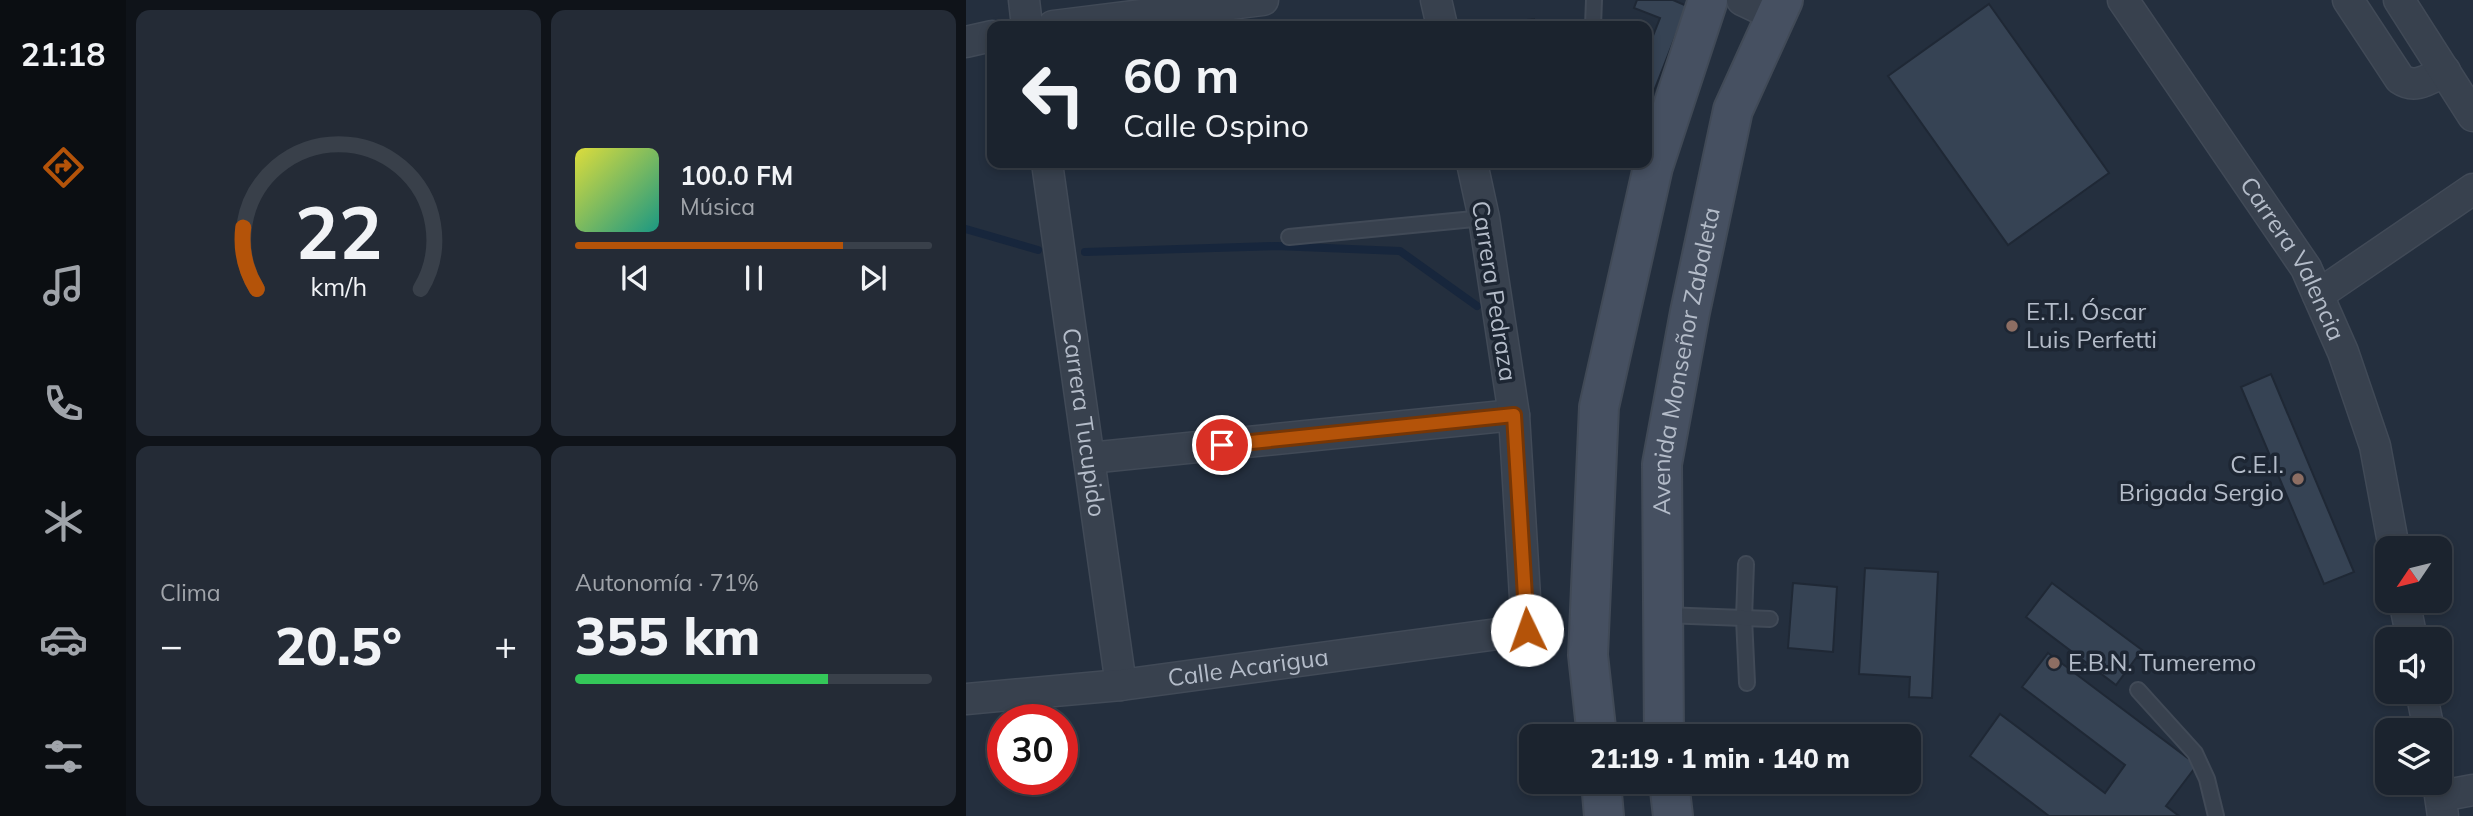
<!DOCTYPE html>
<html lang="es">
<meta charset="utf-8">
<style>
:root{--surface:#1b232e;--page:#242b36;--text:#f1f3f6;--muted:#a0a4aa;--line:#39404a;--accent:#b45309}
body{margin:0;font-family:Mulish,sans-serif;background:var(--page);color:var(--text);height:100vh;display:flex;flex-direction:column;font-size:26px;white-space:nowrap}
*{box-sizing:border-box;margin:0}
p{font-size:23px;color:var(--muted)}
.icon{flex:none;width:38px;height:38px;fill:none;stroke:currentColor;stroke-width:2;stroke-linecap:round;stroke-linejoin:round}
.map{position:relative;flex:1;overflow:hidden}
.side{display:flex;flex-direction:column;gap:10px;padding:10px;background:#0f1319;width:840px}
.side>*{flex:none}
.hud{position:absolute;left:21px;top:21px;width:665px;height:147px;border-radius:14px;box-shadow:0 4px 10px #0003,0 0 0 2px var(--line);background:#1b232e;color:var(--text);overflow:hidden}
.needle{width:46px;rotate:235deg}
.controls{position:absolute;left:1409px;top:536px;display:grid;gap:14px}
.controls a{display:grid;place-items:center;width:77px;height:77px;border-radius:14px;background:var(--surface);box-shadow:0 4px 10px #0003,0 0 0 2px var(--line);font-size:35px}
.speed{position:absolute;left:21px;top:704px;display:flex;gap:14px;font-size:35px;font-weight:700;text-align:center}
.speed>*{display:grid;place-content:center;width:91px;height:91px;border-radius:50%;background:var(--surface);box-shadow:0 4px 10px #0003,0 0 0 2px var(--line);line-height:1}
.speed .limit{border:10px solid #d22;background:#fff;color:#111}
.pin{position:absolute;display:grid;place-items:center;width:60px;height:60px;color:#fff;margin:-30px;border:4px solid #fff;border-radius:50%;box-shadow:0 2px 7px #0007}
.me{position:absolute;width:77px;margin:-38px;rotate:357deg;stroke-linejoin:round;filter:drop-shadow(0 0 5px #0008)}
.turn{display:flex;align-items:center;gap:24px;height:147px;padding:0 21px;font-size:32px}
.turn .icon{width:91px;height:91px;stroke-width:2.5}
.turn b{display:block;font-size:49px;line-height:60px}
.big{font-size:52px;font-weight:800;line-height:1.1}
.side .widget{flex:1;display:flex;flex-direction:column;justify-content:center;gap:10px;min-width:0;padding:0 24px;border-radius:14px;background:var(--page)}
.side .dial{align-items:center;gap:0}
.dial svg{height:182px;overflow:visible;fill:none;stroke:var(--line);stroke-width:7;stroke-linecap:round;text-anchor:middle}
.dial text{fill:var(--text);stroke:none}
.song{display:flex;align-items:center;gap:21px}
.cover{width:84px;height:84px;border-radius:10px;background:linear-gradient(135deg,hsl(60 70% 55%),hsl(170 70% 35%))}
.played{height:7px;border-radius:4px;background:linear-gradient(90deg,var(--accent) 75%,var(--line) 75%)}
.keys{display:flex;justify-content:space-around;direction:ltr}
.heat{display:flex;justify-content:space-between;align-items:center;font-size:38px;direction:ltr}
.charge{height:10px;border-radius:5px;background:linear-gradient(90deg,#34c759 71%,var(--line) 0)}
.side .tiles{flex:1;display:grid;gap:10px;grid-template-columns:repeat(2,1fr)}
.trip{position:absolute;left:553px;top:724px;width:402px;height:70px;border-radius:14px;background:var(--surface);box-shadow:0 4px 10px #0003,0 0 0 2px var(--line);font-weight:800;line-height:70px;text-align:center}
main{display:flex;flex:1;min-height:0}
.tab-bar{display:flex;flex-direction:column;width:126px;justify-content:space-around;align-items:center;background:#0b0e12;color:var(--muted)}
.tab-bar .icon{width:49px;height:49px}
.tab-bar .active{color:var(--accent)}
.tab-bar b{font-size:32px;color:var(--text)}
.map>svg:first-child{display:block}
.lines{fill:none;stroke-linecap:round;stroke-linejoin:round}
.stream{stroke:#17263c;stroke-width:8}
.building{fill:#364354;stroke:#1f2835;stroke-width:2}
.lane-casing{stroke:#414a57;stroke-width:18}
.street-casing{stroke:#414a57;stroke-width:33}
.secondary-casing{stroke:#414a57;stroke-width:42}
.lane{stroke:#38414e;stroke-width:14}
.street{stroke:#38414e;stroke-width:30}
.secondary{stroke:#465061;stroke-width:38}
.route-casing{stroke:#753606;stroke-width:18}
.route{stroke:#b45309;stroke-width:12}
.education-dot{fill:#8d6e63;stroke:#1d2633;stroke-width:2.5}
.labels{text-anchor:middle;stroke-width:7;stroke-linejoin:round;paint-order:stroke}
.street-label{font-size:24px;fill:#b4bcc9;stroke:#1d2633}
.poi-label{font-size:24px;fill:#b4bcc9;stroke:#1d2633;text-anchor:start}
</style>
<main>
<nav class="tab-bar">
<b>21:18</b>
<svg class="icon active" aria-label="directions" viewBox="0 0 24 24"><path d="M12 3l9 9-9 9-9-9zM9 14v-3h6M13 9l2 2-2 2"/></svg>
<svg class="icon" aria-label="music" viewBox="0 0 24 24"><path d="M9 18V5l10-2v13"/><circle cx="6" cy="18" r="3"/><circle cx="16" cy="16" r="3"/></svg>
<svg class="icon" aria-label="phone" viewBox="0 0 24 24"><path d="M5 4h4l2 5-3 2q2 4 5 5l2-3 5 2v4C11 20 4 13 5 4z"/></svg>
<svg class="icon" aria-label="climate" viewBox="0 0 24 24"><path d="M12 3v18M4 7l16 10M4 17L20 7"/></svg>
<svg class="icon" aria-label="car" viewBox="0 0 24 24"><path d="M5 17H2v-5l4-1 3-4h7l3 4 3 1v5h-3M9 17h6M6 11h13"/><circle cx="7" cy="17" r="2"/><circle cx="17" cy="17" r="2"/></svg>
<svg class="icon" aria-label="filters" viewBox="0 0 24 24"><path d="M4 7h16M4 17h16"/><circle cx="9" cy="7" r="2"/><circle cx="15" cy="17" r="2"/></svg>
</nav>
<section class="side">
<div class="tiles">
<div class="widget dial"><svg viewBox="0 0 100 80">
<path d="M14 69A42 42 0 1 1 86 69"/>
<path d="M14 69A42 42 0 0 1 8 42" stroke="#b45309"/>
<text x="50" y="56" font-size="32" font-weight="700">22</text>
<text x="50" y="72" font-size="11">km/h</text>
</svg></div>
<div class="widget">
<div class="song"><i class="cover"></i><div><b>100.0 FM</b><p>Música</p></div></div>
<div class="played"></div>
<div class="keys"><svg class="icon" aria-label="previous" viewBox="0 0 24 24"><path d="M18 5L8 12l10 7zM5 5v14"/></svg><svg class="icon" aria-label="pause" viewBox="0 0 24 24"><path d="M8 5v14M16 5v14"/></svg><svg class="icon" aria-label="next" viewBox="0 0 24 24"><path d="M6 5l10 7-10 7zM19 5v14"/></svg></div>
</div>
<div class="widget"><p>Clima</p>
<div class="heat"><a>−</a><b class="big">20.5°</b><a>+</a></div>
</div>
<div class="widget"><p>Autonomía · 71%</p><b class="big">355 km</b><div class="charge"></div></div>
</div>
</section>
<div class="map">
<svg width="1507" height="816" viewBox="0 0 1507 816">
<rect width="100%" height="100%" fill="#242f3e"/>
<g class="lines">
<g class="stream">
<path d="M0,229l72,21"/>
<path d="M119,252l191,-6 124,5 77,55"/>
</g>
</g>
<g class="building">
<path d="M671,0h36l14,6 -40,103v-58l13,-33 -26,-10z"/>
<path d="M1023,4l120,169 -101,72 -120,-169z"/>
<path d="M568,19l1,7h-51l-1,-1z"/>
<path d="M1305,374l83,198 -30,12 -83,-197z"/>
<path d="M899,568l73,4 -6,126 -23,-1 1,-20 -51,-3z"/>
<path d="M827,583l44,4 -4,65 -45,-4z"/>
<path d="M1086,583l90,67 -26,35 -90,-68z"/>
<path d="M1082,653l149,112 -31,41 13,10h-130l-79,-60 30,-42 105,79 20,-28 -103,-78z"/>
</g>
<g class="lines">
<g class="lane-casing">
<g id="lane">
<path d="M627,26l1,-26"/>
<path d="M323,237l195,-19"/>
<path d="M780,564l-2,54 3,65"/>
<path d="M698,615l106,4"/>
<path d="M1172,690l57,63 12,26 9,37"/>
</g>
</g>
<g class="street-casing">
<g id="street">
<path d="M58,0l3,26"/>
<path d="M470,0l6,26"/>
<path d="M776,0l34,16"/>
<path id="s1" d="M1157,0l183,268 37,84 32,94 19,102"/>
<path d="M1382,0l52,79c16,11 30,-1 45,-8"/>
<path d="M1433,0l74,116"/>
<path d="M87,26l210,-26"/>
<path d="M0,42l26,-6"/>
<path id="s2" d="M81,163l74,522"/>
<path d="M1352,295l155,-106"/>
<path d="M123,458l425,-43"/>
<path d="M1438,600l8,39"/>
<path d="M1455,691l8,39"/>
<path id="s3" d="M0,699l155,-14 406,-55 -13,-215 -30,-197 -12,-55"/>
<path d="M1472,782l5,34"/>
<path d="M1475,796l32,-6"/>
</g>
</g>
<g class="secondary-casing">
<g id="secondary">
<path d="M631,737l-9,-82 11,-248 54,-240 55,-167"/>
<path id="s4" d="M698,737l-2,-273 28,-152 43,-202 50,-110"/>
<path d="M635,782l3,34"/>
<path d="M703,782l4,34"/>
</g>
</g>
<use href="#lane" class="lane"/>
<use href="#street" class="street"/>
<use href="#secondary" class="secondary"/>
</g>
<g class="lines">
<g class="route-casing">
<path id="route" d="M256,445l292,-30 13,215"/>
</g>
<use href="#route" class="route"/>
</g>
<g class="education-dot">
<circle cx="1046" cy="326" r="7"/>
<circle cx="1332" cy="479" r="7"/>
<circle cx="1088" cy="663" r="7"/>
</g>
<g class="labels">
<g class="street-label">
<text dy="8" stroke="none"><textPath href="#s1" startOffset="310">Carrera Valencia</textPath></text>
<text transform="translate(528 291) rotate(81)" y="8">Carrera Pedraza</text>
<text dy="8" stroke="none"><textPath href="#s4" startOffset="378">Avenida Monseñor Zabaleta</textPath></text>
<text dy="8" stroke="none"><textPath href="#s2" startOffset="262">Carrera Tucupido</textPath></text>
<text dy="8" stroke="none"><textPath href="#s3" startOffset="284">Calle Acarigua</textPath></text>
</g>
<g class="poi-label">
<text x="1060" y="320">E.T.I. Óscar<tspan x="1060" dy="28">Luis Perfetti</tspan></text>
<text x="1318" y="473" text-anchor="end">C.E.I.<tspan x="1318" dy="28">Brigada Sergio</tspan></text>
<text x="1102" y="671">E.B.N. Tumeremo</text>
</g>
</g>
</svg>
<div class="controls">
<a><svg class="needle" viewBox="-14 -14 28 28"><path d="M0-13l5 13h-10z" fill="#e53935"/><path d="M0 13l5-13h-10z" fill="#a0a4aa"/></svg></a>
<a><svg class="icon" aria-label="sound" viewBox="0 0 24 24"><path d="M4 9h4l5-4v14l-5-4H4zM17 9q2 3 0 6"/></svg></a>
<a><svg class="icon" aria-label="layers" viewBox="0 0 24 24"><path d="M12 4l9 5-9 5-9-5zM3 14l9 5 9-5"/></svg></a>
</div>
<div class="speed"><div class="limit">30</div></div>
<div class="pin" style="left:256px;top:445px;background:#d93025"><svg class="icon" aria-label="arrive" viewBox="0 0 24 24"><path d="M6 21V4h12l-3 4 3 4H6"/></svg></div>
<svg class="me" style="left:561px;top:630px" viewBox="-20 -20 40 40"><circle r="19" fill="#fff"/><path d="M0-13L10 11 0 6-10 11z" fill="#b45309"/></svg>
<div class="trip">21:19 · 1 min · 140 m</div>
<div class="hud">
<div class="turn"><svg class="icon" aria-label="left" viewBox="0 0 24 24"><path d="M17 20v-9H6M10 6l-5 5 5 5"/></svg><div><b>60 m</b>Calle Ospino</div></div>
</div>
</div>
</main>
